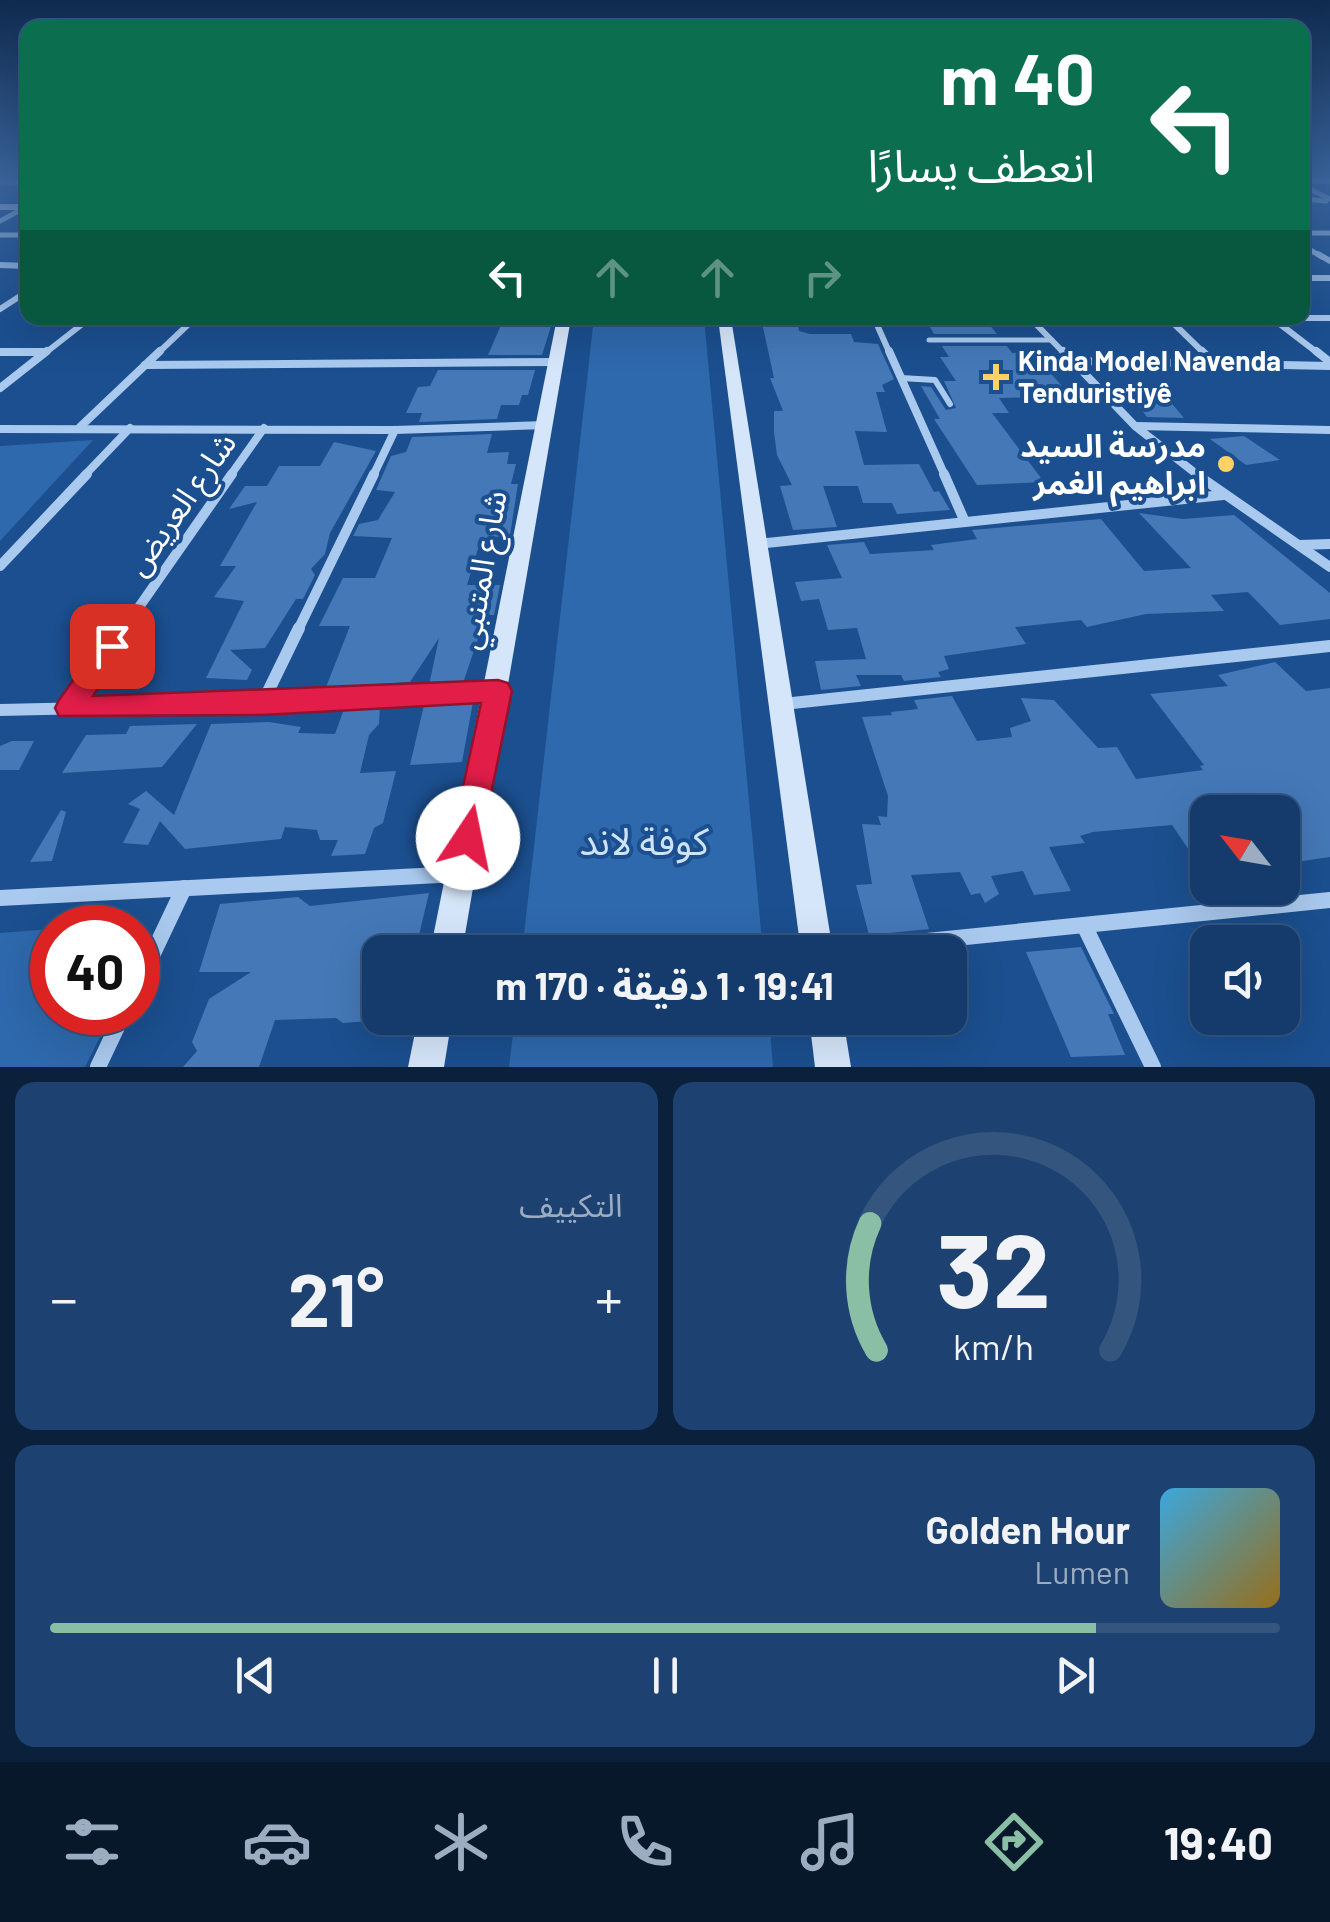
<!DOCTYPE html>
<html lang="ar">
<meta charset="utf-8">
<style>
:root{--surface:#143b6b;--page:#1d4271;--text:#f1f3f6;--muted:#9dadc1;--line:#33557e;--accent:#8abfa5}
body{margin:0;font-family:Barlow,"Noto Sans Arabic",sans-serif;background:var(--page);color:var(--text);direction:rtl;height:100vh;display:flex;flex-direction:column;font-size:38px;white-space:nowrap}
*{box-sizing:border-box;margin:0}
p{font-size:32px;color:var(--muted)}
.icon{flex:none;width:55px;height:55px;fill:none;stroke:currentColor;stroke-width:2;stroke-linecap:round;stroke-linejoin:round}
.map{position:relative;height:1067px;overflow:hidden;direction:ltr}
.sheet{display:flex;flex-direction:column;gap:15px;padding:15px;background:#0b203b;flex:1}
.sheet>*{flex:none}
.banner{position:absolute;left:20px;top:20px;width:1290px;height:305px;border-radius:20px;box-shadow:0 10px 40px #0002,0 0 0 2px var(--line);direction:rtl;background:#0b6e4f;color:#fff;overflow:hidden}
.needle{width:65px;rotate:301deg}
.tools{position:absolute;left:1190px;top:795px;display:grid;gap:20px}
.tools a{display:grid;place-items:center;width:110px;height:110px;border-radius:20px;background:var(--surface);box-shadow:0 10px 40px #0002,0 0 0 2px var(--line);font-size:50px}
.speed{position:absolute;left:30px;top:905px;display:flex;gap:20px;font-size:50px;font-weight:700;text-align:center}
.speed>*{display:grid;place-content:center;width:130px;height:130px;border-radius:50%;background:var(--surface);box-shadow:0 10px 40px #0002,0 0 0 2px var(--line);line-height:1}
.speed .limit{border:15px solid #d22;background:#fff;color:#111}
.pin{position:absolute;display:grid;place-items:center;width:85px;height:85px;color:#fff;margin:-42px;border-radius:20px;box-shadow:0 5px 15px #0006}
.me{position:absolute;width:110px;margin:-55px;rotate:11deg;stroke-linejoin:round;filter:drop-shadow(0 0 8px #0008)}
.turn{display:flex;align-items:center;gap:35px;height:210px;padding:0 50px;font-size:45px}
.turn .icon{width:130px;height:130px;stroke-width:2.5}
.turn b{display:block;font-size:70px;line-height:85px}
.lanes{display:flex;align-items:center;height:95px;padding:0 50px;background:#0003;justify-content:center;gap:50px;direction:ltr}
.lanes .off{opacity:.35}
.big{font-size:75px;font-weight:700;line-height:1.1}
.sheet .card{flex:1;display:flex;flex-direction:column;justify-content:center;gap:15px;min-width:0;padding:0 35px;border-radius:20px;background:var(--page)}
.sheet .dial{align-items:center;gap:0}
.dial svg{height:260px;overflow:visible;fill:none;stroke:var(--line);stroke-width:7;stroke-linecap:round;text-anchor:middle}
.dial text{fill:var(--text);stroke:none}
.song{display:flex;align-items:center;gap:30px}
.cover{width:120px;height:120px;border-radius:15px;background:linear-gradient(135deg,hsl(200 70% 55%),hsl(40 70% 35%))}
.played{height:10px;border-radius:5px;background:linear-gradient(90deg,var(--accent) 85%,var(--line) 85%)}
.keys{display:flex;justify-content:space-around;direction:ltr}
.heat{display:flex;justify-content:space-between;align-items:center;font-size:55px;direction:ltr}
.sheet .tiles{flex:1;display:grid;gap:15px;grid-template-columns:1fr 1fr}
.card:last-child{grid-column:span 2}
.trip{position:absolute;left:362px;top:935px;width:605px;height:100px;border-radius:20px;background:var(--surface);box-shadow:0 10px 40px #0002,0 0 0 2px var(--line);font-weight:700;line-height:100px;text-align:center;direction:rtl}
.menu{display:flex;height:160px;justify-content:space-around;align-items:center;background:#08182b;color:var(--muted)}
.menu .icon{width:70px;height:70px}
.menu .on{color:var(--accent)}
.menu b{font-size:45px;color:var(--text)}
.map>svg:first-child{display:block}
.green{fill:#2e69ad}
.building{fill:#4478b7}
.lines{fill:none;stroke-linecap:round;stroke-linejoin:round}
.lane-far1{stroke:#a9c9ee;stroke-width:5}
.lane{stroke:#a9c9ee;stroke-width:6}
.street-far5{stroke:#a9c9ee;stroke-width:5}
.street-far4{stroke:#a9c9ee;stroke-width:6}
.street-far3{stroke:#a9c9ee;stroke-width:8}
.street-far2{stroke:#a9c9ee;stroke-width:10}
.street-far1{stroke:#a9c9ee;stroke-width:12}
.street{stroke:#a9c9ee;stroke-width:16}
.secondary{fill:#d6e6fa;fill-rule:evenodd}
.route{fill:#e11d48;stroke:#92132f;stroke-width:2.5}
.poi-dot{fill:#ffd166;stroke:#1b4f8f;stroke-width:4}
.labels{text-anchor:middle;stroke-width:8;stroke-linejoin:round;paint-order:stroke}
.far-poi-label{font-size:28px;font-weight:bold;fill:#fff;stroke:#1b4f8f;text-anchor:start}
.poi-label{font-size:32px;font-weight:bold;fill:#fff;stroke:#1b4f8f;text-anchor:end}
.street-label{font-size:32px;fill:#fff;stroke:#1b4f8f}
.near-park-label{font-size:38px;fill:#cfe3fa;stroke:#1b4f8f}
</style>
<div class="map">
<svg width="1330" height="1067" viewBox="0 0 1330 1067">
<rect width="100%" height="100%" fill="#1b4f8f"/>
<g class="green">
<path d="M594,318h110l59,634h-241z"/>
<path d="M93,440l-93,101v-95z"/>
<path d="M52,929v83l60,1 -27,54h-85v-134z"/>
<path d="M515,1018h254l4,49h-264z"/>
</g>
<g class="building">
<path d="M761,318h18l2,6h17l1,7 11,3h41l3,8 24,2 16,35 -12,6 3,7h-9l11,40 -32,-1 9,34 55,-1 15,28 5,-1 11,19 -53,4 -5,-11h-29l-5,-17h-35l14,41 -44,3 -13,-44 12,-1 -15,-30 -3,-23v-21h9l-13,-33h4z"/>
<path d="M935,318h49l13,16h-63l-4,-7h11z"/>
<path d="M553,320l-11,35h-54l13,-30z"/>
<path d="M942,346h65l5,7 20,-1 44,50 -26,1 -5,-6 -46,1 10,15h-17l52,69 -67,3 -43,-66h6l-19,-33 10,1 15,23 10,-2 -12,-27h12l-16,-24h9z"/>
<path d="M438,370h97l-7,25h-6l-3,10h-18l-4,14 -78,3 3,-9h-16l12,-26 12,-1z"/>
<path d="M1129,393l35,1 20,24 -37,-1z"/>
<path d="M492,434l-5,19 22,-1 -2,12h9l-5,20h7l-8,51 -29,4 -14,46h33l-6,30h-8l-23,68 -34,2 10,-47 -29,44 -84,5 24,-61h-31l24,-48h32l17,-40 -39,-2 6,-12 19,-4 17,-28 -19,-2 15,-34 15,-4 6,-15z"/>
<path d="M1244,436l36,24 -34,5 -36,-26z"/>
<path d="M334,442l42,9 -46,82 -5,21 -14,15 4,6 -12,24h-7l-31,49 -35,2 22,20 -5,10 -41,-2 38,-77 -30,-4 22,-31h-16l37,-64 -28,7 16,-23h22l12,-20h41z"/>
<path d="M1139,513l44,6 51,-4 96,78v26l-50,6 -32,-33 -37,3 13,16 -78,3 -59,13 -6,-7 -66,7 11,17 -82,12 5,13 -11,3 3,5 -37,4 -3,-6h-45l5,11 -40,4 -6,-29 51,-2 -9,-31 -29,2 -9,-31 -18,2 -6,-19 47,-4 -15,-33 37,-3 6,12 64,-4 -3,-5 46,-6 -5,-9 129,-11 43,52 47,-3z"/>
<path d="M1275,662l31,29 24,-3v169l-48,7v-52h-74v66l-36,-53 -79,7 -13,4 5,7 -36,4 22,44 -37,4 -11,-24 -32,5 8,18 -14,9 -5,-10 -9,2 -11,-23 -49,3 18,54 -60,6 -13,-50 16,-1 -10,-60 19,1 -3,-9 9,1 1,-21 -26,-79 30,-2 -1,-3 27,-3 -4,-9 38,-4 25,45 35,-4 -2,-9 21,-7 -10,-23 33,2 44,48 19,-1 19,32 67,-9 -3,-4 4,-1 -54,-71 78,-8 -10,-11z"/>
<path d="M473,702l-11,60 -52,3 14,-60z"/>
<path d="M380,707l-1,17 -10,11 -9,38 36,-2 -13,52 -9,5 -9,26 -34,2 7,-16h-18l-3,-10 -32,-3 -4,12 -96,10 -25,-28 -12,24 -25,-2 17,-34 -12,-5 18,-13 28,24 37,-91 58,-2 32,5 -3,6 37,1 9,-25z"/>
<path d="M197,724l-35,43 -100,6 24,-38 40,-1 4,-8z"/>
<path d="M12,741h22l-15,29h-19v-24z"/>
<path d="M61,810l5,2 -14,49 -22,1z"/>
<path d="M429,893l-14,59h-35v68l-37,3 -7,-5 -61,2 -16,47h-76l14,-16 -5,-9 17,-43 42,-27h-52l21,-68 78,-7 12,9z"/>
<path d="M1081,947l33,67h-6l17,41 -54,2 -45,-105z"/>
</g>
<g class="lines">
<path class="lane-far1" d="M929,340h123"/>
<path class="lane" d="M901,378l34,2 15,24"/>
<g class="street-far5">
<path d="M1302,181h28"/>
<path d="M0,182h28"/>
<path d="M1302,185l28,14"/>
<path d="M1302,199l24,2"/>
<path d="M0,221l26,-14"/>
<path d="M1302,233h28"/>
<path d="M0,235h28"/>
<path d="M1302,245l20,12"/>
</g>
<g class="street-far4">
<path d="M1318,254l12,7"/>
<path d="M0,265l28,1"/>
<path d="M1302,278h28"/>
<path d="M0,309l28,-18"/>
<path d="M874,318l16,36"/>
<path d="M1030,318l35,36"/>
<path d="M1168,318l37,36"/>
<path d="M1272,318l47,36"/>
<path d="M1273,318h57"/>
<path d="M194,319l147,-1"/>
<path d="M0,352h45"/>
<path d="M44,354l46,-36"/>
<path d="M157,354l38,-36"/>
</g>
<g class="street-far3">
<path d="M889,351l56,125"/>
<path d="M1063,351l72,75 64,50"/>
<path d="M1202,351l12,12"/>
<path d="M1316,351l14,11"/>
<path d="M0,352h45"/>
<path d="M1071,361l259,5"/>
<path d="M145,365l410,-3"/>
<path d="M0,388l47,-37"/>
<path d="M1136,426l194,4"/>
<path d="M80,427l80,-76"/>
<path d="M0,429l395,1 150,-5"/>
<path d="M84,476l46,-48"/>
<path d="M230,476l34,-48"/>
<path d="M373,476l22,-46"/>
</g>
<g class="street-far2">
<path d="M944,474l21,48"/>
<path d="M1196,474l134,93"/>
<path d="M757,544l466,-49"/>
<path d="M1299,545l31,-1"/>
<path d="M0,566l87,-92"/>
<path d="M123,630l109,-156"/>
<path d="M298,630l76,-156"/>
</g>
<g class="street-far1">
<path d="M262,704l37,-76"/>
<path d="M783,704l547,-58"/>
<path d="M69,708l56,-80"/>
<path d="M0,710l262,-6 232,-13"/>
</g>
<g class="street">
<path d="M0,898l458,-24"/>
<path d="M1084,925l69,142"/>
<path d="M818,952l512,-52"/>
<path d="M138,985l46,-97"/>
<path d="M98,1067l26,-55"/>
</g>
<g class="secondary">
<rect x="0" y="204" width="28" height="6"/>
<path d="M557,318h14l-109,634h-32z"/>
<path d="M718,318h13l102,634h-32z"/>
<path d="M418,1018h34l-8,49h-36z"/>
<path d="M809,1018h34l8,49h-36z"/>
</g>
</g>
<linearGradient id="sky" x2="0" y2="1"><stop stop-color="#0f2b4f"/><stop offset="0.54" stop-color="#39639b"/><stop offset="1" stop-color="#39639b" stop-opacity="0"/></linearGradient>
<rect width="1330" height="328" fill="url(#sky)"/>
<path class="route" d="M112,636l14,10 -33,50 405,-16 10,3 4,8 -32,157 -12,5 -12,-5 -4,-10 29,-135 -219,12 -203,1 -4,-8 4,-8 44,-61z"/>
<g class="poi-dot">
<path d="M991 362h10v10h10v10h-10v10h-10v-10h-10v-10h10z"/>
<circle cx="1226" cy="464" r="10"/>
</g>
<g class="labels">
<g class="far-poi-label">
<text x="1018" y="371">Kinda Model Navenda<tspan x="1018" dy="32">Tenduristiyê</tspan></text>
</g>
<g class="poi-label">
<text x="1206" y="457">مدرسة السيد<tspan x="1206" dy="37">ابراهيم الغمر</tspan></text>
</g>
<g class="street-label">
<text transform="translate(181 504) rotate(-55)" y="11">شارع العريض</text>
<text transform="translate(482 570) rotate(-80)" y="11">شارع المتنبي</text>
</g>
<g class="near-park-label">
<text x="644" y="855">كوفة لاند</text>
</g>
</g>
</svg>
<div class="tools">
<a><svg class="needle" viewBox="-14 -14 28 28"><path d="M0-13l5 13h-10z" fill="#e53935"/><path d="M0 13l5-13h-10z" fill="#9dadc1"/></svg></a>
<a><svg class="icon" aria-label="sound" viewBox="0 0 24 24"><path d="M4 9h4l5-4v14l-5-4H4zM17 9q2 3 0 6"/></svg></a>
</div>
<div class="speed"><div class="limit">40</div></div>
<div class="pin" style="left:112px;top:646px;background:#d93025"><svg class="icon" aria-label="arrive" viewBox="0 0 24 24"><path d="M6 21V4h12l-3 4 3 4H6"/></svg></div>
<svg class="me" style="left:468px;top:838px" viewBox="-20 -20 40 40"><circle r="19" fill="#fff"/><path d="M0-13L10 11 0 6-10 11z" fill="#e11d48"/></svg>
<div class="trip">19:41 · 1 دقيقة · 170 m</div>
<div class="banner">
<div class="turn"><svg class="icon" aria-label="left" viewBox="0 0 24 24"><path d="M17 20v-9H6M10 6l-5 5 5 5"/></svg><div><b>40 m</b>انعطف يسارًا</div></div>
<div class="lanes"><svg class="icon" aria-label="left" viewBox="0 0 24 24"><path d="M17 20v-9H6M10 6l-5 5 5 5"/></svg><svg class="icon off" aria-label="ahead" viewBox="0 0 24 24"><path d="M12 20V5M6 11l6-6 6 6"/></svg><svg class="icon off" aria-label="ahead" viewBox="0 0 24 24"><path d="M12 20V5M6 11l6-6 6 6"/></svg><svg class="icon off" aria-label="right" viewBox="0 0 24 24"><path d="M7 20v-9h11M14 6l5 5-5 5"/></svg></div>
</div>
</div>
<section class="sheet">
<div class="tiles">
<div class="card dial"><svg viewBox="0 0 100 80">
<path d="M14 69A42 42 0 1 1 86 69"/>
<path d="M14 69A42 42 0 0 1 12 30" stroke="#8abfa5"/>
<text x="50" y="56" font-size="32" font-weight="700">32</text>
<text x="50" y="72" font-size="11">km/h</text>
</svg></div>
<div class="card"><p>التكييف</p>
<div class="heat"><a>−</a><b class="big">21°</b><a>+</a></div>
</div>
<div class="card">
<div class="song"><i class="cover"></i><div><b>Golden Hour</b><p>Lumen</p></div></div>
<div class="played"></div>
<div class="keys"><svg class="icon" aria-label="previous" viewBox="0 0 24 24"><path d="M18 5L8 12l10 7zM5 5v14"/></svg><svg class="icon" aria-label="pause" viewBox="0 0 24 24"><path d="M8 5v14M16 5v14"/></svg><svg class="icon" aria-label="next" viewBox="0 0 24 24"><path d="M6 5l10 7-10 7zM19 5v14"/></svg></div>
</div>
</div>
</section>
<nav class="menu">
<b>19:40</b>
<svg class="icon on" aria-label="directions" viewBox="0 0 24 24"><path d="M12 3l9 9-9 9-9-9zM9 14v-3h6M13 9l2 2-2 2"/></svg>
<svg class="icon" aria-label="music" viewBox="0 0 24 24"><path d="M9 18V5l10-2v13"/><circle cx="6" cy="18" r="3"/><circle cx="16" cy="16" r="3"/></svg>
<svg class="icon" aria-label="phone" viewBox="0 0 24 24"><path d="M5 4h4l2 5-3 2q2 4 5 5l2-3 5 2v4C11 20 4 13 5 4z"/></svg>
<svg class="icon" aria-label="climate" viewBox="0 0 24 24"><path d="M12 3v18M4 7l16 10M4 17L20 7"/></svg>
<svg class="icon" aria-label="car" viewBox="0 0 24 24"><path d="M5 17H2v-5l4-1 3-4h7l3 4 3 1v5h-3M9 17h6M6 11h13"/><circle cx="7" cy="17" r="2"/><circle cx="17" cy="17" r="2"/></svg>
<svg class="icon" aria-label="filters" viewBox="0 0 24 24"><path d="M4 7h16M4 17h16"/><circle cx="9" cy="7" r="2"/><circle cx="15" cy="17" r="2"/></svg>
</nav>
